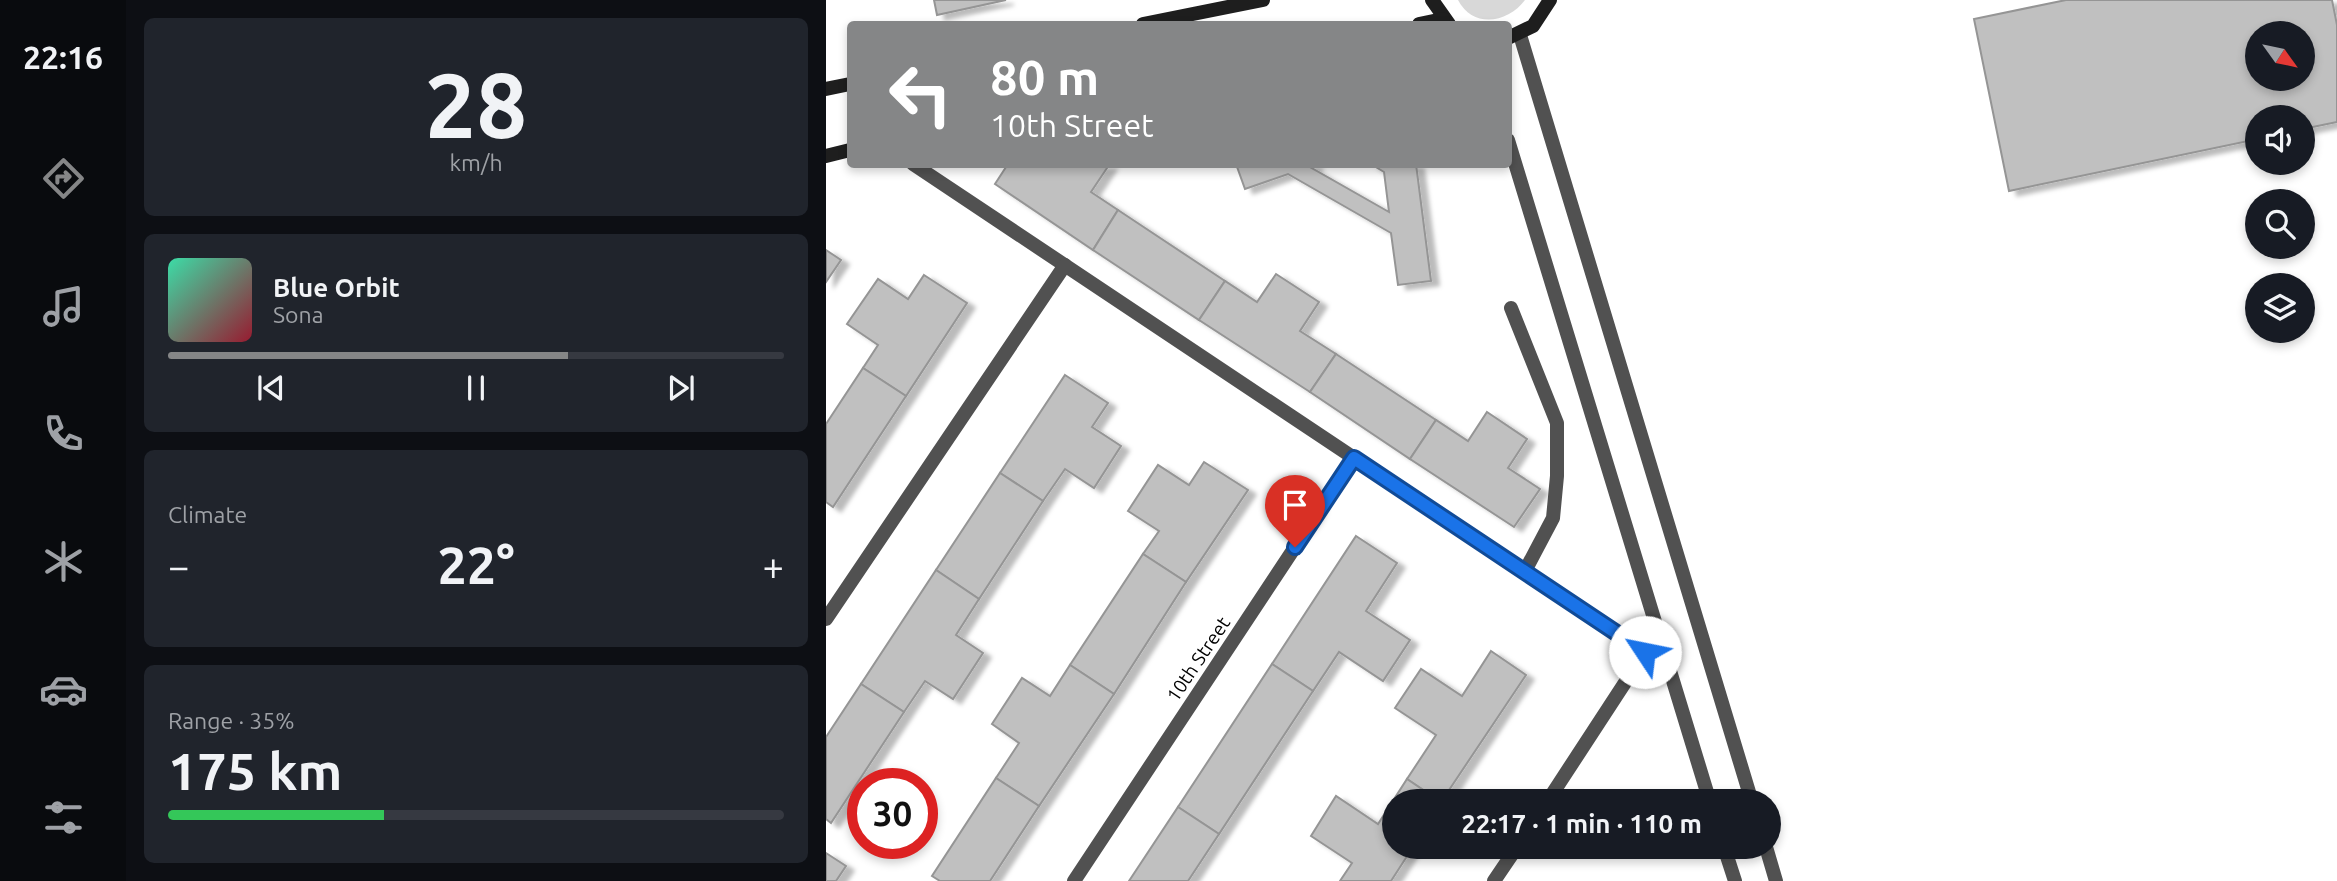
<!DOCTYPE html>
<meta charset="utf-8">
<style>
:root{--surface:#171b24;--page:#20242c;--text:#f1f3f6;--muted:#9ea1a6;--line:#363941;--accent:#858687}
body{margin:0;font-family:Ubuntu,sans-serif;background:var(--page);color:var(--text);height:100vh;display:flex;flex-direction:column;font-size:26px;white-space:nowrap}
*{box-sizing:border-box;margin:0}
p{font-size:23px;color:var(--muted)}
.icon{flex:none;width:38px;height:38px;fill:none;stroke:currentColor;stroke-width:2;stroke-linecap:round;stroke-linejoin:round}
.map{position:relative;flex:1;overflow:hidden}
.drawer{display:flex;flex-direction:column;gap:18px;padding:18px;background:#0d0f14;width:700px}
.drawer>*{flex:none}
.top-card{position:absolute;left:21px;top:21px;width:665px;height:147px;border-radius:7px;box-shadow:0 4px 10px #0003;background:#858687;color:#fff;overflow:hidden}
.needle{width:46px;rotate:123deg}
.tools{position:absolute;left:1419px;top:21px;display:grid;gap:14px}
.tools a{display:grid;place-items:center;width:70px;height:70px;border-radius:50%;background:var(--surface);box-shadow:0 4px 10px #0003;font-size:35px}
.speed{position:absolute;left:21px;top:768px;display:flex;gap:14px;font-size:35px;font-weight:700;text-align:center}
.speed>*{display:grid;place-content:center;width:91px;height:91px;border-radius:50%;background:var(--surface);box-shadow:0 4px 10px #0003;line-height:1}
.speed .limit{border:10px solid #d22;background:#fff;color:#111}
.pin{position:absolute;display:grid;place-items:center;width:60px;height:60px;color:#fff;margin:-72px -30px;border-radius:50% 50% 50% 0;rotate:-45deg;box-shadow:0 0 7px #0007}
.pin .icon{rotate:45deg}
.me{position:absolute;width:77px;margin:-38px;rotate:304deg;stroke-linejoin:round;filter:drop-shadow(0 0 5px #0008)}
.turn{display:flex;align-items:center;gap:24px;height:147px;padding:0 28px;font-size:32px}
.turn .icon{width:91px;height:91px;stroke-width:2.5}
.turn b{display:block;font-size:49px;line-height:60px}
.big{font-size:52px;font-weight:600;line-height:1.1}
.drawer .tile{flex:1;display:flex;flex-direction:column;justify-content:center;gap:10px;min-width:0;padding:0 24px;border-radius:10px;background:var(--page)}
.drawer .dial{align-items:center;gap:0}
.dial b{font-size:91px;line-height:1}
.song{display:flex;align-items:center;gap:21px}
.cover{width:84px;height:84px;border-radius:10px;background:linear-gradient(135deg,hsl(160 70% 55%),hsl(350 70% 35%))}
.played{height:7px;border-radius:4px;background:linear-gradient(90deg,var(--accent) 65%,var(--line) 65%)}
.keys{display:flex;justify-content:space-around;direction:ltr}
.heat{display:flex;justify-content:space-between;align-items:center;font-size:38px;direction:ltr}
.charge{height:10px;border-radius:5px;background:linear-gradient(90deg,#34c759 35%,var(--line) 0)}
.trip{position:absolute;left:556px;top:789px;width:399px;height:70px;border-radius:35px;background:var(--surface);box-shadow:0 4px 10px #0003;font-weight:600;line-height:70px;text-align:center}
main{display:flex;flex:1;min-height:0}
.tabs{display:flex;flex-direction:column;width:126px;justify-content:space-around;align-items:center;background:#090b0e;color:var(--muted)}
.tabs .icon{width:49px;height:49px}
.tabs .on{color:var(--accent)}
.tabs b{font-size:32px;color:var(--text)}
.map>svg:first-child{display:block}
.green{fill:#d8d8d8}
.building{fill:#c0c0c0;stroke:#959595;stroke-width:2;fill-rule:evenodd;filter:url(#shadow)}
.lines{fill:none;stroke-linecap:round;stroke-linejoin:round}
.street{stroke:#515151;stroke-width:14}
.secondary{stroke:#1e1e1e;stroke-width:14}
.route-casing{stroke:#114b97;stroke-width:18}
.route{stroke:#1a73e8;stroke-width:12}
.labels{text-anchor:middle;stroke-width:5;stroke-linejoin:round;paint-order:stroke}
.street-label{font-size:19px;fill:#000;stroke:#fff}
</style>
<main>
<nav class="tabs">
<b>22:16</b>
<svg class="icon on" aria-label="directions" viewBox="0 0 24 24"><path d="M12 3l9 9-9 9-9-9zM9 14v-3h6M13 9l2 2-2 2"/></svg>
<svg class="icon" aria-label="music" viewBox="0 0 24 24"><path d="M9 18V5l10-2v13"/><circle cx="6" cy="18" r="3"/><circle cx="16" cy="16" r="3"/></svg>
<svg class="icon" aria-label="phone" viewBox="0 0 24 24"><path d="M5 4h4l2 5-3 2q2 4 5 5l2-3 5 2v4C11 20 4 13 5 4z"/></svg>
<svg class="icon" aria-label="climate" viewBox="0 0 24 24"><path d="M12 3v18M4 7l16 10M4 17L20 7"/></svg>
<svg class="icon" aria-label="car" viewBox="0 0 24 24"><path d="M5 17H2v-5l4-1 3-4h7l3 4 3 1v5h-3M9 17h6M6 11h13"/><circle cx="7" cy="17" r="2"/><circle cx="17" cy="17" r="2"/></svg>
<svg class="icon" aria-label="filters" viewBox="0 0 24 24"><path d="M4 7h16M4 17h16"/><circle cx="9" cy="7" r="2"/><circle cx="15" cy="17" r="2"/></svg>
</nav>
<section class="drawer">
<div class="tile dial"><b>28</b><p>km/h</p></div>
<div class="tile">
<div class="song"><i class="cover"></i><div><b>Blue Orbit</b><p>Sona</p></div></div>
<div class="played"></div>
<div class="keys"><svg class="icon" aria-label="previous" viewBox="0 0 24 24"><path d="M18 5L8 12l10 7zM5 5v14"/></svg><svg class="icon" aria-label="pause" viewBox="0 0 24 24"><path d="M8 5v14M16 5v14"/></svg><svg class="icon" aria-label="next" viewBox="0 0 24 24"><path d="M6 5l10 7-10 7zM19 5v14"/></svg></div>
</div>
<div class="tile"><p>Climate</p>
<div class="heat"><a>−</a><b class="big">22°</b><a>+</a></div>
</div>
<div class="tile"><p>Range · 35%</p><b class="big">175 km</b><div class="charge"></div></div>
</section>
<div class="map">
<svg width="1511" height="881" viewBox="0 0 1511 881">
<defs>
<filter id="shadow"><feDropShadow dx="8" dy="4.5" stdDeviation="2" flood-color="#0004"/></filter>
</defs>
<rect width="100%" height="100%" fill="#fff"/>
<path class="green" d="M632,0h67c-17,23 -52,29 -67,0z"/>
<g class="building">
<path d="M108,0h72l-69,15z"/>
<path d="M1240,0h266l5,25v97l-34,7v-12h-45v22l-249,52 -35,-172zM1432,33h45v46h-45z"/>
<path d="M182,164l101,1 -18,27 27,18 -25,40 -98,-66z"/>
<path d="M410,164h80l-6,3 79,45 -5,-40 -13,-8h45l15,117 -33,4 -7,-52 -103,-59 -43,15z"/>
<path d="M292,210l107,71 -26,39 -106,-70z"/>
<path d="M0,250l15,10 -15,22z"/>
<path d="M450,274l43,28 -19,29 36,23 -26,38 -111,-72 26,-39 32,21z"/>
<path d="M98,275l43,28 -61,93 -43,-28 15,-23 -31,-21 31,-45 30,20z"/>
<path d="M510,354l100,66 -26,39 -100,-67z"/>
<path d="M37,368l43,28 -73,111 -7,-5v-78z"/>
<path d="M239,375l43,28 -16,24 29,19 -27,42 -29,-19 -22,32 -43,-28z"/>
<path d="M661,412l40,27 -19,29 32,21 -26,38 -104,-68 26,-39 32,21z"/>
<path d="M378,462l44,28 -62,92 -43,-28 16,-23 -31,-20 30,-46 31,20z"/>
<path d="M174,473l43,28 -64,98 -43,-29z"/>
<path d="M530,536l41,27 -31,48 44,29 -27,41 -44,-29 -26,39 -41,-27z"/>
<path d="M317,554l43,28 -72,112 -44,-29z"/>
<path d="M110,570l43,29 -23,36 27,18 -30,46 -28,-18 -21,31 -43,-28z"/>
<path d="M665,651l35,24 -85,127 -34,-23 29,-44 -41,-27 26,-39 41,27z"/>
<path d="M446,664l41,27 -94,143 -41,-27z"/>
<path d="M244,665l44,29 -75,112 -43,-28 23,-35 -27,-19 30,-46 28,18z"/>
<path d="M35,684l43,28 -73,111 -5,-4v-82z"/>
<path d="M170,778l43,28 -49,75h-50l-8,-5z"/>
<path d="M581,779l34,23h-46v45h18l-22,34h-51l12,-18 -41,-27 25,-40 42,28z"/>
<path d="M352,807l41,27 -31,47h-59z"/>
<path d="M0,853l20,13 -10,15h-10z"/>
</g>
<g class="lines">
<g class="street">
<path d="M694,35l232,767"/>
<path d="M682,140l202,662"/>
<path d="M87,164l732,488 -98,150"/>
<path d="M685,308l46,115v53l-4,42 -28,53"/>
<path d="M0,619l239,-354"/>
<path d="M898,847l11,34"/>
<path d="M940,847l10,34"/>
<path d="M248,881l280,-423"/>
<path d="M668,881l23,-34"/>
</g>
<g class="secondary">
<path d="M606,0l17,24"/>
<path d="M317,24l120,-24"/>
<path d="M593,24l24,-5"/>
<path d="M682,38l25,-12 17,-26"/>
<path d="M0,89l24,-5"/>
<path d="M0,156l24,-6"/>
</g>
</g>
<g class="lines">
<g class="route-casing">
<path id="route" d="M469,547l59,-89 291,194"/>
</g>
<use href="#route" class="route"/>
</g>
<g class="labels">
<g class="street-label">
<text transform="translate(372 659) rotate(-56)" y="7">10th Street</text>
</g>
</g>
</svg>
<div class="tools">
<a><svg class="needle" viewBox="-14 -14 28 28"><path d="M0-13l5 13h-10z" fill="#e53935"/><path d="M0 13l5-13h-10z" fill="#9ea1a6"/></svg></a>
<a><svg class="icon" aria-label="sound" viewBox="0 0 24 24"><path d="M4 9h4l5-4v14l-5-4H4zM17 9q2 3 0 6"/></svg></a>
<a><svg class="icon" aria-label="search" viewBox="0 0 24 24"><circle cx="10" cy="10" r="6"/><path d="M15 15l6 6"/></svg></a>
<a><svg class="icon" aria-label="layers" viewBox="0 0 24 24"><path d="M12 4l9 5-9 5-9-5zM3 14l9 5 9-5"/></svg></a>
</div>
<div class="speed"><div class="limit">30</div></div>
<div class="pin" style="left:469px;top:547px;background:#d93025"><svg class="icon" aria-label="arrive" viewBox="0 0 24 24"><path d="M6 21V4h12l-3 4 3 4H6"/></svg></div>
<svg class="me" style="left:819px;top:652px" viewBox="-20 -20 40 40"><circle r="19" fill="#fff"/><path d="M0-13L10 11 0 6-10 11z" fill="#1a73e8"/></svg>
<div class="trip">22:17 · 1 min · 110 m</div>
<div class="top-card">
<div class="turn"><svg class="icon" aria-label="left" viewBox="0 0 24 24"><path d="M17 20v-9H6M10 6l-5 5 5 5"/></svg><div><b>80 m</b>10th Street</div></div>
</div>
</div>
</main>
